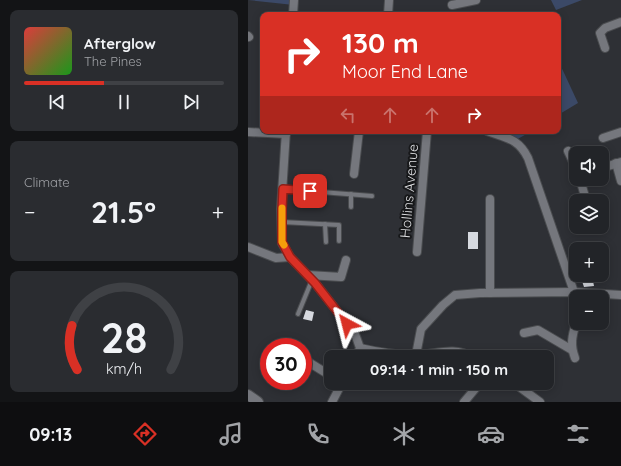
<!DOCTYPE html>
<meta charset="utf-8">
<style>
:root{--surface:#222428;--page:#2a2c30;--text:#f1f3f6;--muted:#a2a4a8;--line:#3f4145;--accent:#d93025}
body{margin:0;font-family:Quicksand,sans-serif;background:var(--page);color:var(--text);height:100vh;display:flex;flex-direction:column;font-size:15px;white-space:nowrap}
*{box-sizing:border-box;margin:0}
p{font-size:13px;color:var(--muted)}
.icon{flex:none;width:22px;height:22px;fill:none;stroke:currentColor;stroke-width:2;stroke-linecap:round;stroke-linejoin:round}
.map{position:relative;flex:1;overflow:hidden}
.sheet{display:flex;flex-direction:column;gap:10px;padding:10px;background:#131416;width:248px}
.sheet>*{flex:none}
.top-card{position:absolute;left:12px;top:12px;width:301px;height:122px;border-radius:8px;box-shadow:0 2px 10px #0003,0 0 0 1px var(--line);background:#d93025;color:#fff;overflow:hidden}
.buttons{position:absolute;left:321px;top:146px;display:grid;gap:8px}
.buttons a{display:grid;place-items:center;width:40px;height:40px;border-radius:8px;background:var(--surface);box-shadow:0 2px 10px #0003,0 0 0 1px var(--line);font-size:20px}
.speed{position:absolute;left:12px;top:338px;display:flex;gap:8px;font-size:20px;font-weight:700;text-align:center}
.speed>*{display:grid;place-content:center;width:52px;height:52px;border-radius:50%;background:var(--surface);box-shadow:0 2px 10px #0003,0 0 0 1px var(--line);line-height:1}
.speed .limit{border:6px solid #d22;background:#fff;color:#111}
.pin{position:absolute;display:grid;place-items:center;width:34px;height:34px;color:#fff;margin:-17px;border-radius:8px;box-shadow:0 2px 6px #0006}
.me{position:absolute;width:44px;margin:-22px;rotate:322deg;stroke-linejoin:round;filter:drop-shadow(0 0 3px #0008)}
.turn{display:flex;align-items:center;gap:14px;height:84px;padding:0 16px;font-size:18px}
.turn .icon{width:52px;height:52px;stroke-width:2.5}
.turn b{display:block;font-size:28px;line-height:34px}
.lanes{display:flex;align-items:center;height:38px;padding:0 16px;background:#0003;justify-content:center;gap:20px;direction:ltr}
.lanes .off{opacity:.35}
.big{font-size:30px;font-weight:800;line-height:1.1}
.sheet .tile{flex:1;display:flex;flex-direction:column;justify-content:center;gap:6px;min-width:0;padding:0 14px;border-radius:8px;background:var(--page)}
.sheet .dial{align-items:center;gap:0}
.dial svg{height:104px;overflow:visible;fill:none;stroke:var(--line);stroke-width:7;stroke-linecap:round;text-anchor:middle}
.dial text{fill:var(--text);stroke:none}
.song{display:flex;align-items:center;gap:12px}
.cover{width:48px;height:48px;border-radius:6px;background:linear-gradient(135deg,hsl(0 70% 55%),hsl(120 70% 35%))}
.played{height:4px;border-radius:2px;background:linear-gradient(90deg,var(--accent) 40%,var(--line) 40%)}
.keys{display:flex;justify-content:space-around;direction:ltr}
.heat{display:flex;justify-content:space-between;align-items:center;font-size:22px;direction:ltr}
.trip{position:absolute;left:76px;top:350px;width:230px;height:40px;border-radius:8px;background:var(--surface);box-shadow:0 2px 10px #0003,0 0 0 1px var(--line);font-weight:800;line-height:40px;text-align:center}
.menu{display:flex;height:64px;justify-content:space-around;align-items:center;background:#0e0e10;color:var(--muted)}
.menu .icon{width:28px;height:28px}
.menu .on{color:var(--accent)}
.menu b{font-size:18px;color:var(--text)}
main{display:flex;flex:1;min-height:0}
.map>svg:first-child{display:block}
.green{fill:#3b4967}
.building{fill:#d6d9df}
.lines{fill:none;stroke-linecap:round;stroke-linejoin:round}
.service-casing{stroke:#4a4c4f;stroke-width:6}
.minor-casing{stroke:#4a4c4f;stroke-width:10}
.tertiary-casing{stroke:#4a4c4f;stroke-width:12}
.service{stroke:#75777d;stroke-width:4}
.minor{stroke:#75777d;stroke-width:8}
.tertiary{stroke:#75777d;stroke-width:10}
.route-casing{stroke:#8d1f18;stroke-width:10}
.route{stroke:#d93025;stroke-width:7}
.slow{stroke:#f59e0b;stroke-width:7}
.labels{text-anchor:middle;stroke-width:4;stroke-linejoin:round;paint-order:stroke}
.street-label{font-size:14px;fill:#dedfe2;stroke:#17181a}
</style>
<main>
<section class="sheet">
<div class="tile">
<div class="song"><i class="cover"></i><div><b>Afterglow</b><p>The Pines</p></div></div>
<div class="played"></div>
<div class="keys"><svg class="icon" aria-label="previous" viewBox="0 0 24 24"><path d="M18 5L8 12l10 7zM5 5v14"/></svg><svg class="icon" aria-label="pause" viewBox="0 0 24 24"><path d="M8 5v14M16 5v14"/></svg><svg class="icon" aria-label="next" viewBox="0 0 24 24"><path d="M6 5l10 7-10 7zM19 5v14"/></svg></div>
</div>
<div class="tile"><p>Climate</p>
<div class="heat"><a>−</a><b class="big">21.5°</b><a>+</a></div>
</div>
<div class="tile dial"><svg viewBox="0 0 100 80">
<path d="M14 69A42 42 0 1 1 86 69"/>
<path d="M14 69A42 42 0 0 1 10 35" stroke="#d93025"/>
<text x="50" y="56" font-size="32" font-weight="700">28</text>
<text x="50" y="72" font-size="11">km/h</text>
</svg></div>
</section>
<div class="map">
<svg width="373" height="402" viewBox="0 0 373 402">
<rect width="100%" height="100%" fill="#2e3035"/>
<g class="green">
<path d="M0,0h46v5z"/>
<path d="M303,0h31l-26,10z"/>
<path d="M310,60l20,43 -20,12z"/>
<path d="M239,131h45l-18,10z"/>
</g>
<g class="building">
<rect x="220" y="232" width="10" height="17"/>
<path d="M332,275h25l1,2 -13,4 1,5 -10,1z"/>
<path d="M58,310l8,2 -2,9 -9,-2z"/>
</g>
<g class="lines">
<g class="service-casing">
<g id="service">
<path d="M35,189l89,7"/>
<path d="M103,207v-13"/>
<path d="M34,222l57,3v16"/>
<path d="M77,224l1,18"/>
<path d="M50,314l14,-34"/>
</g>
</g>
<g class="minor-casing">
<g id="minor">
<path d="M204,5l24,-5"/>
<path d="M45,15l1,-15"/>
<path d="M140,15l1,-15"/>
<path d="M0,36l1,1"/>
<path d="M357,48l-5,-15 5,-5 16,-6"/>
<path d="M38,131l-5,78 1,34 8,14 25,26 40,51 5,14 -4,9"/>
<path d="M239,131c19,7 31,7 41,27l46,134"/>
<path d="M0,132l38,2"/>
<path d="M355,138l18,-6"/>
<path d="M320,151l8,17"/>
<path d="M368,163l5,18"/>
<path d="M354,168l19,-6"/>
<path d="M106,174l5,-43"/>
<path d="M332,179l6,21"/>
<path d="M0,247l28,11 14,-1"/>
<path d="M169,252l10,-121"/>
<path d="M60,275l33,2 5,-17"/>
<path d="M242,293v-94"/>
<path d="M276,333l14,-3 34,20"/>
<path d="M112,348c17,4 37,7 55,7 20,0 38,-9 57,2"/>
<path d="M168,355l5,-26 22,-24 12,-10 25,-2 94,-1 47,3"/>
<path d="M327,358c-5,-13 -3,-22 1,-35"/>
<path d="M55,372l7,-9 21,13"/>
<path d="M266,383l26,19"/>
<path d="M45,384l3,-3"/>
<path d="M84,402l10,-19"/>
<path d="M216,402l16,-19"/>
</g>
</g>
<g class="tertiary-casing">
<path id="tertiary" d="M0,395l10,7"/>
</g>
<use href="#service" class="service"/>
<use href="#minor" class="minor"/>
<use href="#tertiary" class="tertiary"/>
</g>
<g class="lines">
<g class="route-casing">
<path id="route" d="M62,191l-27,-2 -1,20v33l8,15 25,26 32,41"/>
</g>
<use href="#route" class="route"/>
<path class="slow" d="M34,208v34l2,3"/>
</g>
<g class="labels">
<g class="street-label">
<text transform="translate(161 191) rotate(-85)" y="5">Hollins Avenue</text>
</g>
</g>
</svg>
<div class="buttons">
<a><svg class="icon" aria-label="sound" viewBox="0 0 24 24"><path d="M4 9h4l5-4v14l-5-4H4zM17 9q2 3 0 6"/></svg></a>
<a><svg class="icon" aria-label="layers" viewBox="0 0 24 24"><path d="M12 4l9 5-9 5-9-5zM3 14l9 5 9-5"/></svg></a>
<a>+</a>
<a>−</a>
</div>
<div class="speed"><div class="limit">30</div></div>
<div class="pin" style="left:62px;top:191px;background:#d93025"><svg class="icon" aria-label="arrive" viewBox="0 0 24 24"><path d="M6 21V4h12l-3 4 3 4H6"/></svg></div>
<svg class="me" style="left:99px;top:324px" viewBox="-20 -20 40 40"><path d="M0-17L14 15 0 8-14 15z" fill="#d93025" stroke="#fff" stroke-width="4"/></svg>
<div class="trip">09:14 · 1 min · 150 m</div>
<div class="top-card">
<div class="turn"><svg class="icon" aria-label="right" viewBox="0 0 24 24"><path d="M7 20v-9h11M14 6l5 5-5 5"/></svg><div><b>130 m</b>Moor End Lane</div></div>
<div class="lanes"><svg class="icon off" aria-label="left" viewBox="0 0 24 24"><path d="M17 20v-9H6M10 6l-5 5 5 5"/></svg><svg class="icon off" aria-label="ahead" viewBox="0 0 24 24"><path d="M12 20V5M6 11l6-6 6 6"/></svg><svg class="icon off" aria-label="ahead" viewBox="0 0 24 24"><path d="M12 20V5M6 11l6-6 6 6"/></svg><svg class="icon" aria-label="right" viewBox="0 0 24 24"><path d="M7 20v-9h11M14 6l5 5-5 5"/></svg></div>
</div>
</div>
</main>
<nav class="menu">
<b>09:13</b>
<svg class="icon on" aria-label="directions" viewBox="0 0 24 24"><path d="M12 3l9 9-9 9-9-9zM9 14v-3h6M13 9l2 2-2 2"/></svg>
<svg class="icon" aria-label="music" viewBox="0 0 24 24"><path d="M9 18V5l10-2v13"/><circle cx="6" cy="18" r="3"/><circle cx="16" cy="16" r="3"/></svg>
<svg class="icon" aria-label="phone" viewBox="0 0 24 24"><path d="M5 4h4l2 5-3 2q2 4 5 5l2-3 5 2v4C11 20 4 13 5 4z"/></svg>
<svg class="icon" aria-label="climate" viewBox="0 0 24 24"><path d="M12 3v18M4 7l16 10M4 17L20 7"/></svg>
<svg class="icon" aria-label="car" viewBox="0 0 24 24"><path d="M5 17H2v-5l4-1 3-4h7l3 4 3 1v5h-3M9 17h6M6 11h13"/><circle cx="7" cy="17" r="2"/><circle cx="17" cy="17" r="2"/></svg>
<svg class="icon" aria-label="filters" viewBox="0 0 24 24"><path d="M4 7h16M4 17h16"/><circle cx="9" cy="7" r="2"/><circle cx="15" cy="17" r="2"/></svg>
</nav>
